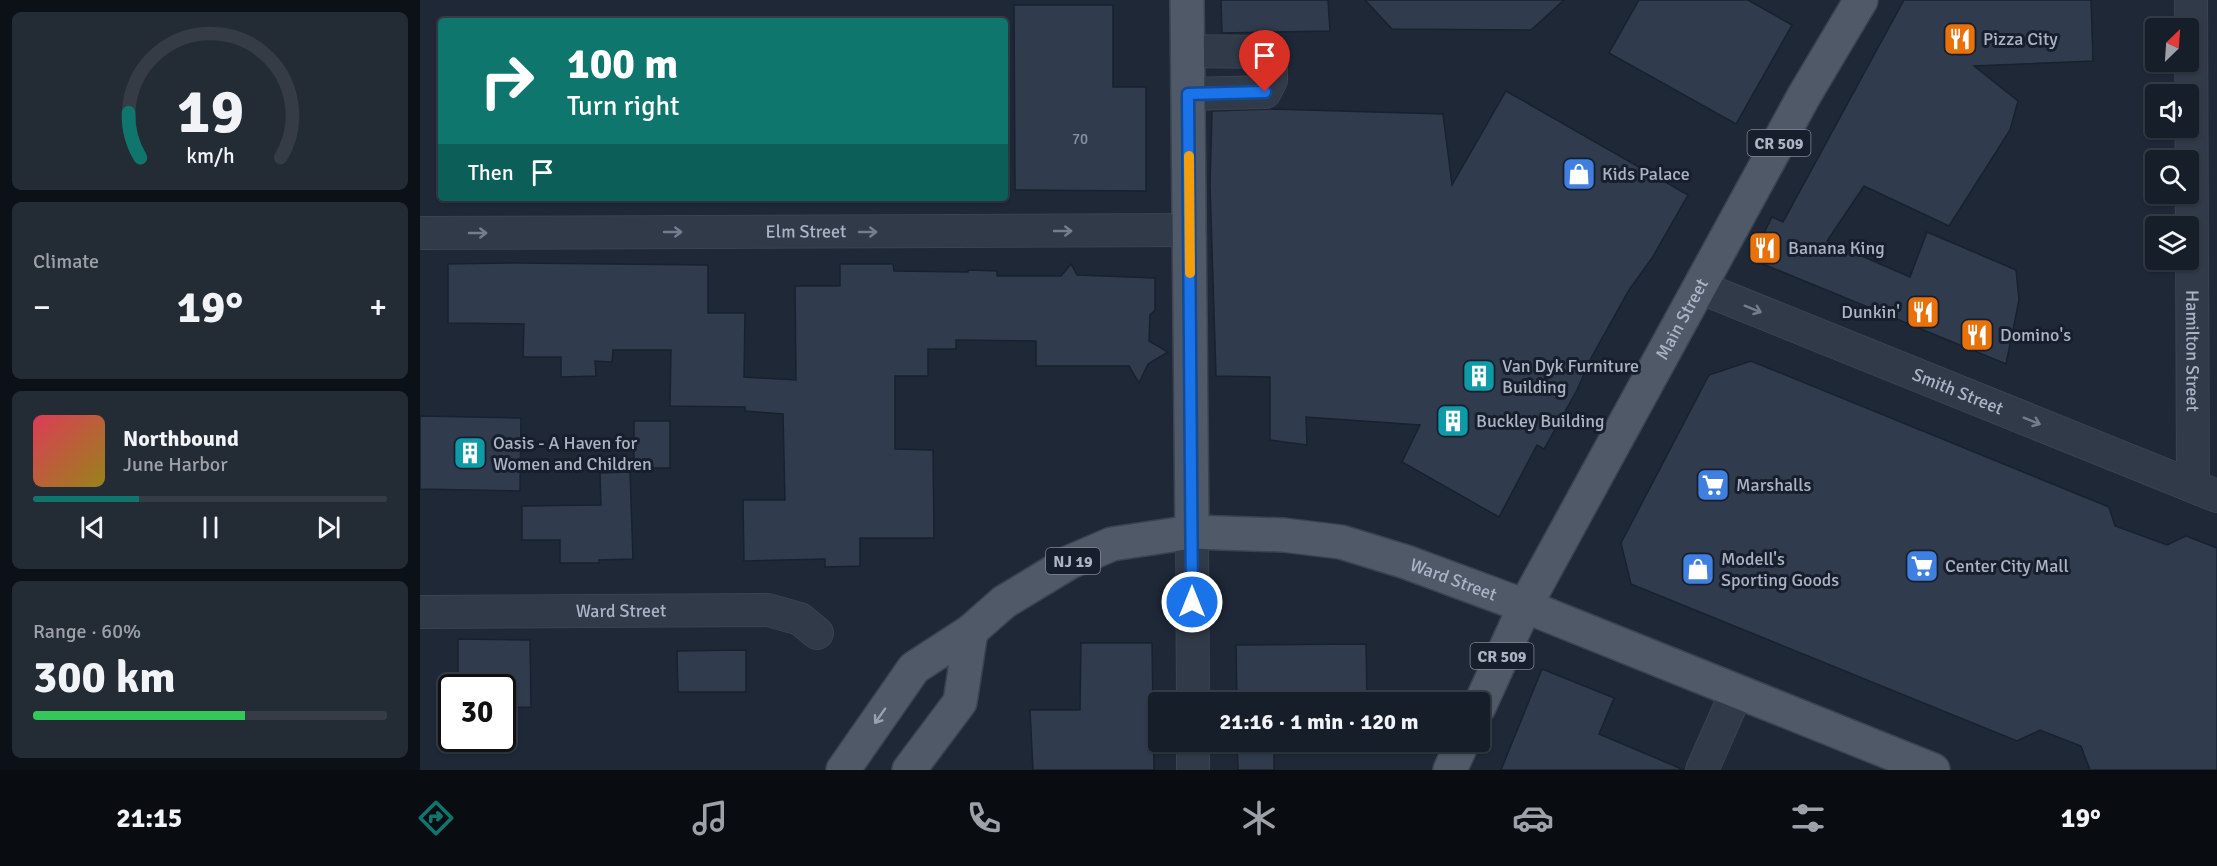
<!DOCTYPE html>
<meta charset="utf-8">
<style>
:root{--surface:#161e29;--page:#232b35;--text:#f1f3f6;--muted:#9ea2a8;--line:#353c46;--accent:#0f766e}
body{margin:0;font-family:Signika,sans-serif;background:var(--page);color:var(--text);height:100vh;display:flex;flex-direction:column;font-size:22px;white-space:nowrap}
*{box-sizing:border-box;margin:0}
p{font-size:20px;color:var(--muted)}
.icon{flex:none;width:33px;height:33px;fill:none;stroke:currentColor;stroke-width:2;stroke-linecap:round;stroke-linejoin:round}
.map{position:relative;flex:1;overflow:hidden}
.side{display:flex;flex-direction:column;gap:12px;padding:12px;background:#0c1017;width:420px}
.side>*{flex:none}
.banner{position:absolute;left:18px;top:18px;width:570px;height:183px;border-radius:6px;box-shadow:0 2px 4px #0004,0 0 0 2px var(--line);background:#0f766e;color:#fff;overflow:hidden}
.needle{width:39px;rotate:25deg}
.buttons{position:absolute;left:1725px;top:18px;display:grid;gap:12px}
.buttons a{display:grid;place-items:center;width:54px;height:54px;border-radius:6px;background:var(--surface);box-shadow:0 2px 4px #0004,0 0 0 2px var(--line);font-size:30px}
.speed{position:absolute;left:18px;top:674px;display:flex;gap:12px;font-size:30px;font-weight:700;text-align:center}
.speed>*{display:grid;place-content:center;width:78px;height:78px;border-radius:50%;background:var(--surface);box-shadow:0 2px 4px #0004,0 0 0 2px var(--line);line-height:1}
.speed .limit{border:3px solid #111;border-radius:9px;background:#fff;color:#111}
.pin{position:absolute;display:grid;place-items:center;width:51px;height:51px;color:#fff;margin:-62px -26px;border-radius:50% 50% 50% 0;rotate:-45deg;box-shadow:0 0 6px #0007}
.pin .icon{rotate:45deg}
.me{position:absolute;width:66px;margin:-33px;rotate:0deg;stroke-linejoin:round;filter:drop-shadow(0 0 4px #0008)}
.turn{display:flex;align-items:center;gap:21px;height:126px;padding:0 30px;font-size:27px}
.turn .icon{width:78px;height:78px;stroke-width:2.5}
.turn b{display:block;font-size:42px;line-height:51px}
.then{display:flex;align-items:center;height:57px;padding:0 30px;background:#0003;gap:12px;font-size:22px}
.big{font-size:45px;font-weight:800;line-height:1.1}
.side .tile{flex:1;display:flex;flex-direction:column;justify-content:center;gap:9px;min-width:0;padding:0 21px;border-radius:9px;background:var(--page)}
.side .dial{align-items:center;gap:0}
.dial svg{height:156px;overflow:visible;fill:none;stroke:var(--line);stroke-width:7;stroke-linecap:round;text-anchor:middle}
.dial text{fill:var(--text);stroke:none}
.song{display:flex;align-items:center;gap:18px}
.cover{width:72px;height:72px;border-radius:9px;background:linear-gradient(135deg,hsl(350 70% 55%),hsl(50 70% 35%))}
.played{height:6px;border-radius:3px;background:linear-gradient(90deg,var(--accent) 30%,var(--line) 30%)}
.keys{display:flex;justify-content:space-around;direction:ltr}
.heat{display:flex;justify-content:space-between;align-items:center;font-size:33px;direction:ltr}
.charge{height:9px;border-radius:4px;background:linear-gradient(90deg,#34c759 60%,var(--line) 0)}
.trip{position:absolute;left:728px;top:692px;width:342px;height:60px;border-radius:6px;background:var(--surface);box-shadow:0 2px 4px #0004,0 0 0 2px var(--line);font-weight:800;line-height:60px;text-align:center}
.menu{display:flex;height:96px;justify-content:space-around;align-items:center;background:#090c10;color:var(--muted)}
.menu .icon{width:42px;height:42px}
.menu .selected{color:var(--accent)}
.menu b{font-size:27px;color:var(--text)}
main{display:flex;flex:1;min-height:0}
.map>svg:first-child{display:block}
.building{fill:#303c4e;stroke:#19212e;stroke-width:1.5}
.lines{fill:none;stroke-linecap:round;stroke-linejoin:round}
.minor-casing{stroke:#3b4351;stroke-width:34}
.major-casing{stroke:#3b4351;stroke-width:36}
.minor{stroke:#313a48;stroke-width:32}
.major{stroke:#4f5968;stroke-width:33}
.oneway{stroke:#747d8d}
.oneway2{stroke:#99a2b2}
.route-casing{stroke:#114b97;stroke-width:15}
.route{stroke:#1a73e8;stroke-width:10}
.slow{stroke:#f59e0b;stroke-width:10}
.labels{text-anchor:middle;stroke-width:6;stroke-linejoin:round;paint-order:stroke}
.number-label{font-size:15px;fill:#8a94a5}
.shield{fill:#171f2c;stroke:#7f8797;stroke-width:1.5}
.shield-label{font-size:16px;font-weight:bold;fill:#abb4c5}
.poi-label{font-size:18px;fill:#abb4c5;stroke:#171f2c;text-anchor:start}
.street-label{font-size:18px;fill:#abb4c5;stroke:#171f2c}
</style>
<main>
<section class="side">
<div class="tile dial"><svg viewBox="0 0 100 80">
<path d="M14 69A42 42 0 1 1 86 69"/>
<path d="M14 69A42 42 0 0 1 8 46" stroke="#0f766e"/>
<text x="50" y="56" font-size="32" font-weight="700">19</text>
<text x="50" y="72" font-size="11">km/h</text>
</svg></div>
<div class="tile"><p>Climate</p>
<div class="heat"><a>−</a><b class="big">19°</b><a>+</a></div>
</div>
<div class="tile">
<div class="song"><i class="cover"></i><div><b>Northbound</b><p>June Harbor</p></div></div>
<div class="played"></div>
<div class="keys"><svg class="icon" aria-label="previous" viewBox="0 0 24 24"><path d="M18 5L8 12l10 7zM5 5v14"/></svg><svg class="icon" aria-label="pause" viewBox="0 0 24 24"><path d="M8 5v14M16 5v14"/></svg><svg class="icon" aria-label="next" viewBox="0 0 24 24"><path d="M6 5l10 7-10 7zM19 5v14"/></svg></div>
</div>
<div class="tile"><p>Range · 60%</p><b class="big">300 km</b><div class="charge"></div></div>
</section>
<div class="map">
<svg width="1797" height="770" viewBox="0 0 1797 770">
<rect width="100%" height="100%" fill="#1e2837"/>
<g class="building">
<path d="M801,0h107l2,31 -108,2z"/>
<path d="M945,0h199l-33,30 -139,-1z"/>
<path d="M1219,0h109l44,25 -56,99 -127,-71z"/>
<path d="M1484,0h187l2,61 -119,5 44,35 -8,29 -61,96 -85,-40 -37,55 83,36 17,-45 89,38 3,30 -13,64 -255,-105 21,-42 11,5z"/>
<path d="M594,5h99v82h33v104l-131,-1z"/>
<path d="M1086,91l182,104 -36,63 -23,32 -38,68 -14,32 -33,59 -7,-4 -38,72 -97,-55 18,-37 -114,-8 1,28 -37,-5v-63l-54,-1 -6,-191 2,-74 58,-2 173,5 9,71z"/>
<path d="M96,263l192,2v48h37l-1,64 52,3 -1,-94h45v-22h53l1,7 74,1v-2l29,1v5h64l10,-12 6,11 78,3v32l-5,5 -1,26 19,11 -20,12 -9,19 -10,-17h-93v-25l-80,-1v9h-28v27h-33v73l38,1 1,88h-74v28l-35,1v-8l-81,2 -1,-61h42l-2,-86 -38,-3v-4l-75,-1 1,-56h-58l-1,12 -17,-1 1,15 -35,1v-20h-38l1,-33 -76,-1v-59z"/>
<path d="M1331,361l358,146 6,19 52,19 19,-9 31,12v222h-127l-9,-24 -41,-16 -23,11 -386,-157 -10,-41 88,-168z"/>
<path d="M0,416l101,2 -1,73 -100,-2z"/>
<rect x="214" y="421" width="36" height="47"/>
<path d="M210,472l3,87 -34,1v3h-39v-23h-38v-34l79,-1 -1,-32z"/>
<path d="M38,639l72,1 1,67 -29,1v-21h-44z"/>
<path d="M661,643h71l2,127h-121l-3,-60h50z"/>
<path d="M946,644l1,58h-130l-1,-57z"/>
<path d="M326,650v42h-68l-1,-41z"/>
<path d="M1122,669l72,29 -15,36 85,36h-183z"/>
<path d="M817,741h130v10l-93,1v18h-36z"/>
</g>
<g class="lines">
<g class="minor-casing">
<g id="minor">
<path id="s1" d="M1771,0l2,486"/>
<path d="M768,51l75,1 8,7v21l-6,12 -77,2"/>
<path id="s2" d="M0,233l770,-3"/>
<path id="s3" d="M1279,287l518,209"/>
<path d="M772,532l1,170"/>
<path id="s4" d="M0,612l348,-2 32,9 17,14"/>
<path d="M773,741v29"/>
<path d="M1282,770l35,-79"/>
</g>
</g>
<g class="major-casing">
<g id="major">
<path d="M767,0l5,532"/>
<path id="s5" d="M1059,707l46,-101 280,-512 56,-94"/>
<path id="s6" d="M423,770l71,-102 57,-37 33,-29 66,-40 42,-18 80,-12 91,3 58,7 65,20 119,44 408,164"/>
<path d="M489,770l51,-68 11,-71"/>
<path d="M1030,770l13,-29"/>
</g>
</g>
<use href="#minor" class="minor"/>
<use href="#major" class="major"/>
</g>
<defs><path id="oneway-shaft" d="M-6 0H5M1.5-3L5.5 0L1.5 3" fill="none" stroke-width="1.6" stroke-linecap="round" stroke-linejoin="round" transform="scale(1.5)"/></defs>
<g class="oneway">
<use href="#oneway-shaft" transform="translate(643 231)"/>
<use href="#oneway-shaft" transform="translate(253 232)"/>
<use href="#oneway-shaft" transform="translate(448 232)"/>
<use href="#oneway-shaft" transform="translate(58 233)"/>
<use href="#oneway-shaft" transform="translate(1333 309) rotate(22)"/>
<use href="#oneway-shaft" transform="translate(1612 421) rotate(22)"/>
</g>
<use class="oneway2" href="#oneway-shaft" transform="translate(460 716) rotate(125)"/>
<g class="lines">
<g class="route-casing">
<path id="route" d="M772,602l-4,-508 77,-2"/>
</g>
<use href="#route" class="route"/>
<path class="slow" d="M769,156l1,117"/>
</g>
<defs>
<g id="restaurant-square" transform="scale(1.725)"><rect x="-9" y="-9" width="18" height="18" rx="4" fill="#e8710a" stroke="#171f2c"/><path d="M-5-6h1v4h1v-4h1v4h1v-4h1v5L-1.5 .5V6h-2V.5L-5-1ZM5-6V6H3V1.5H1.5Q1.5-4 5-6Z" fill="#fff"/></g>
<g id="shop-square" transform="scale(1.725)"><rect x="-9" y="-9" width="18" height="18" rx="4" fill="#3f7fe0" stroke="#171f2c"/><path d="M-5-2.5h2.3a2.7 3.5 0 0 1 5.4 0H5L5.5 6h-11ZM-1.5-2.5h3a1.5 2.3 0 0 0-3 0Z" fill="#fff"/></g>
<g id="building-square" transform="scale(1.725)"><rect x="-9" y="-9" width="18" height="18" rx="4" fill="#0f9aa8" stroke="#171f2c"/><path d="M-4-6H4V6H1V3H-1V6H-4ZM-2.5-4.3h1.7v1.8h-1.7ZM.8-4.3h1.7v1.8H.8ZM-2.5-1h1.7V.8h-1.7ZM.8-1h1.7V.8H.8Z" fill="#fff"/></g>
<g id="supermarket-square" transform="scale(1.725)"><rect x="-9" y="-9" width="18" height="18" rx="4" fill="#3f7fe0" stroke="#171f2c"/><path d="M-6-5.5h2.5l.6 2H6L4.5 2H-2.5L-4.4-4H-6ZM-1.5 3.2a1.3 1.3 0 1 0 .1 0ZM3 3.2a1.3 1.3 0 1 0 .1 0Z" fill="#fff"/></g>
</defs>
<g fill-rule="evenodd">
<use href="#restaurant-square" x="1540" y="39"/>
<use href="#shop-square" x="1159" y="174"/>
<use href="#restaurant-square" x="1345" y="248"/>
<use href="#restaurant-square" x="1503" y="312"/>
<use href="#restaurant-square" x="1557" y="335"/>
<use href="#building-square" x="1059" y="376"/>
<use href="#building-square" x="1033" y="421"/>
<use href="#building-square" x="50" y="453"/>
<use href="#supermarket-square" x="1293" y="485"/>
<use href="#supermarket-square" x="1502" y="566"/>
<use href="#shop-square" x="1278" y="569"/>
</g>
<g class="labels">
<g class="number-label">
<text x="660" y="144">70</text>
</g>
<g class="shield">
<rect x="1327.5" y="130" width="63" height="26" rx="4.5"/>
<rect x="626" y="548" width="54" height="26" rx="4.5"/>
<rect x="1050.5" y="643" width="63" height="26" rx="4.5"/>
</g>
<g class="shield-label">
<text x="1359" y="149">CR 509</text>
<text x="653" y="567">NJ 19</text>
<text x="1082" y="662">CR 509</text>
</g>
<g class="poi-label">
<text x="1563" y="45">Pizza City</text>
<text x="1182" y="180">Kids Palace</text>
<text x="1368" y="254">Banana King</text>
<text x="1480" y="318" text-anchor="end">Dunkin'</text>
<text x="1580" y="341">Domino's</text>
<text x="1082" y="372">Van Dyk Furniture<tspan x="1082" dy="21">Building</tspan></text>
<text x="1056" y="427">Buckley Building</text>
<text x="73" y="449">Oasis - A Haven for<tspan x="73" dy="21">Women and Children</tspan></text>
<text x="1316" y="491">Marshalls</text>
<text x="1301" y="565">Modell's<tspan x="1301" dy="21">Sporting Goods</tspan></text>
<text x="1525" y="572">Center City Mall</text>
</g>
<g class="street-label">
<text dy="6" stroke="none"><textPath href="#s2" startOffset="386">Elm Street</textPath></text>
<text dy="6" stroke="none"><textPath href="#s5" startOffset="438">Main Street</textPath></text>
<text dy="6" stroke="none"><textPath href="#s1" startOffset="351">Hamilton Street</textPath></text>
<text dy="6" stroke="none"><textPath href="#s3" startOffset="279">Smith Street</textPath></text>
<text dy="6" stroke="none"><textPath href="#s6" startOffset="708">Ward Street</textPath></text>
<text dy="6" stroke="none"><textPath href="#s4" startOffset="201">Ward Street</textPath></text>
</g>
</g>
</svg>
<div class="buttons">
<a><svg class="needle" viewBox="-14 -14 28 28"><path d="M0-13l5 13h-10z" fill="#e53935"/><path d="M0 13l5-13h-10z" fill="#9ea2a8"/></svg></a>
<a><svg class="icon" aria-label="sound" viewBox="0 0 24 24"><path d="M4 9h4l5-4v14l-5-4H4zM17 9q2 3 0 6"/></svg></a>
<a><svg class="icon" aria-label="search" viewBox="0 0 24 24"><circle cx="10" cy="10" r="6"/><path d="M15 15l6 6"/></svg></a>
<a><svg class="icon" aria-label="layers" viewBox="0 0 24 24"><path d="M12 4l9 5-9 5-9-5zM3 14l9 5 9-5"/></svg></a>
</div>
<div class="speed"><div class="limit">30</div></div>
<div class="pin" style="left:845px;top:92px;background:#d93025"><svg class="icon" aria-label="arrive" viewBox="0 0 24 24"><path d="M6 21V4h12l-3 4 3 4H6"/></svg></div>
<svg class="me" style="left:772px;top:602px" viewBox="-20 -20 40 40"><circle r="17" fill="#1a73e8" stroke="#fff" stroke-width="3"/><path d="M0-11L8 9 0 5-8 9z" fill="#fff"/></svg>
<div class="trip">21:16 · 1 min · 120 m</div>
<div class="banner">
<div class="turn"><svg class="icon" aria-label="right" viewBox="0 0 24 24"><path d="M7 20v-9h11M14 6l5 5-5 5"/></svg><div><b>100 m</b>Turn right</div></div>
<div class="then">Then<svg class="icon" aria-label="arrive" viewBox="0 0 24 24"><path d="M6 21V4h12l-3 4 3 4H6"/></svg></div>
</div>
</div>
</main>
<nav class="menu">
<b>21:15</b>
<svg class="icon selected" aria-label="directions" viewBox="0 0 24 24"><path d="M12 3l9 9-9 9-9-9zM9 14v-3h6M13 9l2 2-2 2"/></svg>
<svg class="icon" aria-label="music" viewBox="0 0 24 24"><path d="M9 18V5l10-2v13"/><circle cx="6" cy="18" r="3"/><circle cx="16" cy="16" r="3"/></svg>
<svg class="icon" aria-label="phone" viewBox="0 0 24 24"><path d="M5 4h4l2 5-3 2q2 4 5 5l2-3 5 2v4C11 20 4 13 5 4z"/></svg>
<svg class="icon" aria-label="climate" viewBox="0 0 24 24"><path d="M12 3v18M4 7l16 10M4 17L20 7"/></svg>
<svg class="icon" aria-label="car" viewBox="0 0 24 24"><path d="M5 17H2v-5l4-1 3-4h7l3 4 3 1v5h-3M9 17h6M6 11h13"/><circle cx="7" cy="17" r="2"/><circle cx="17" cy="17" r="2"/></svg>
<svg class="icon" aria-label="filters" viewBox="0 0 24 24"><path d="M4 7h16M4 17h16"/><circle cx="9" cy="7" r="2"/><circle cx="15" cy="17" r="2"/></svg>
<b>19°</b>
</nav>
